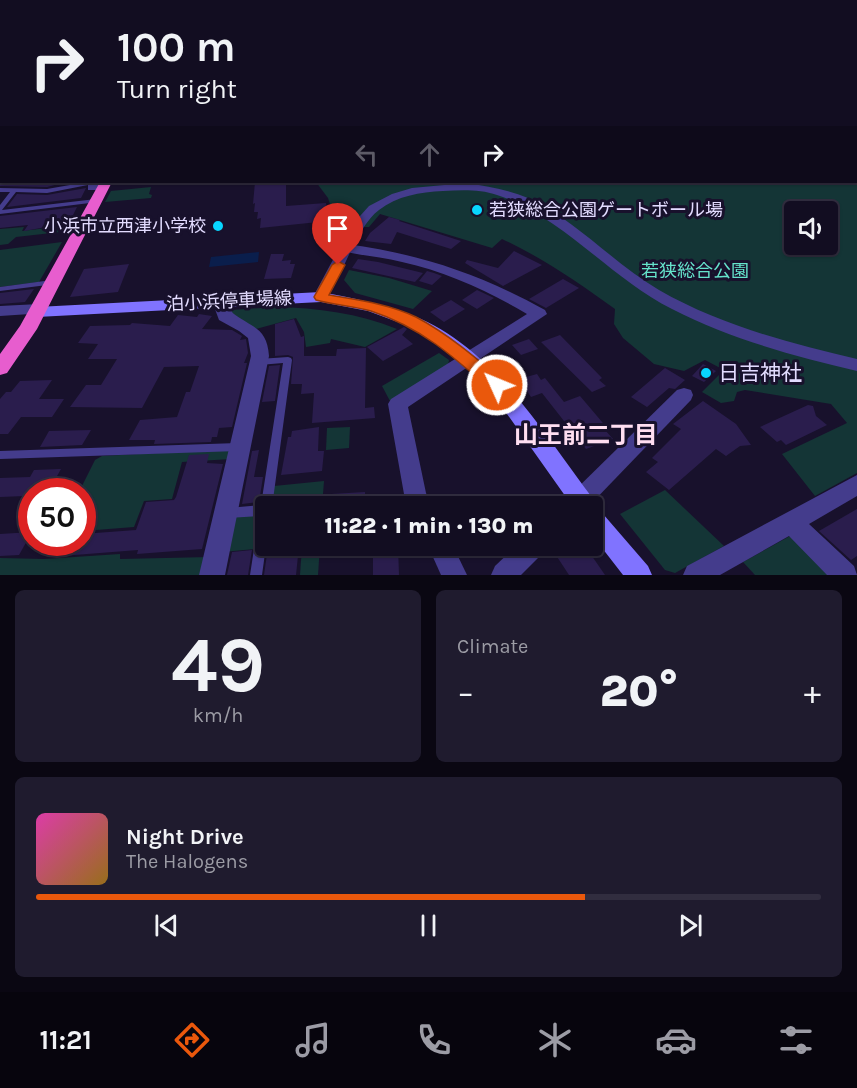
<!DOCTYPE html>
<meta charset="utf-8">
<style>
:root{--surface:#120d21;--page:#1f1b2e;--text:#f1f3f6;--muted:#9c9ca5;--line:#312d3f;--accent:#ea580c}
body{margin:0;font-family:Karla,"Noto Sans JP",sans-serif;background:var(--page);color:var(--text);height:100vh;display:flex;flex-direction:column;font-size:22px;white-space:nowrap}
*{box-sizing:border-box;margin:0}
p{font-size:20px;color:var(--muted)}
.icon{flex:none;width:33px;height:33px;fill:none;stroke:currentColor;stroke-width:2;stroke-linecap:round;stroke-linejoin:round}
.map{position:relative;height:575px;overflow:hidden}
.details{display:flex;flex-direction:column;gap:15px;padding:15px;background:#0a0712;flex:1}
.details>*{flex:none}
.banner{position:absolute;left:0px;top:0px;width:858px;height:183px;box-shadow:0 2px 4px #0004,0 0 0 2px var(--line);background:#120d21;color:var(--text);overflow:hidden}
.controls{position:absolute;left:784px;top:201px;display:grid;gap:12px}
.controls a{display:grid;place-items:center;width:54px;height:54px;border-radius:6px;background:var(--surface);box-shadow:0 2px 4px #0004,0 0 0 2px var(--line);font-size:30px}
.speed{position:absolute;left:18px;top:478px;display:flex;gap:12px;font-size:30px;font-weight:700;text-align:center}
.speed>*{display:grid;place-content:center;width:78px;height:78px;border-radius:50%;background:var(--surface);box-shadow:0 2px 4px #0004,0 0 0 2px var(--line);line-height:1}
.speed .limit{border:9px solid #d22;background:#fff;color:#111}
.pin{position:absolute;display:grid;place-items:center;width:51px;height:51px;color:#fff;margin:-62px -26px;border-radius:50% 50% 50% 0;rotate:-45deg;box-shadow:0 0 6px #0007}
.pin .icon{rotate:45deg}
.me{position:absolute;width:66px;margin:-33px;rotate:314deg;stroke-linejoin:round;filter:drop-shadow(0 0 4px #0008)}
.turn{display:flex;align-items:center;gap:21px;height:126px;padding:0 18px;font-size:27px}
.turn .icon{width:78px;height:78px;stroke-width:2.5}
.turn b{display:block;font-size:42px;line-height:51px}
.lanes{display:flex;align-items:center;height:57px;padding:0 18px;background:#0003;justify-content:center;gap:30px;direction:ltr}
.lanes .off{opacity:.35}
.big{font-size:45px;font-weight:800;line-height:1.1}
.details .card{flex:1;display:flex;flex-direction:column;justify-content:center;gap:9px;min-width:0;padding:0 21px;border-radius:9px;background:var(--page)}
.details .dial{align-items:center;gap:0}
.dial b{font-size:78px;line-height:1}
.song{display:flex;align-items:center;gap:18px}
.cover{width:72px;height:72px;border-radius:9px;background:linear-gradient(135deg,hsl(320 70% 55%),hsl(40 70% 35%))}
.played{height:6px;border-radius:3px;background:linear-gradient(90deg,var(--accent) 70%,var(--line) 70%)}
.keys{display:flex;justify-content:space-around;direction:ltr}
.heat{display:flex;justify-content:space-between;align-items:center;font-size:33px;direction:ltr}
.details .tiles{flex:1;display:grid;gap:15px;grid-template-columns:1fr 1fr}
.card:last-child{grid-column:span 2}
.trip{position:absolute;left:255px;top:496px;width:348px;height:60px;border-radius:6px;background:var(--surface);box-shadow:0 2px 4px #0004,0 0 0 2px var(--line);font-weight:800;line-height:60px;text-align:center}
.tabs{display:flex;height:96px;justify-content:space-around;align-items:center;background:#07050d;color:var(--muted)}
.tabs .icon{width:42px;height:42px}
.tabs .on{color:var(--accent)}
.tabs b{font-size:27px;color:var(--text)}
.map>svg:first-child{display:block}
.green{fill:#143536;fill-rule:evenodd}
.water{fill:#0a1e4c}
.building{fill:#2a1d4d}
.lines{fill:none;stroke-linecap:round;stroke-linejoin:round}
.service{fill:#443c8c;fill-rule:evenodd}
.minor{fill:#443c8c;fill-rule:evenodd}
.tertiary{fill:#443c8c;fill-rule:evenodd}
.secondary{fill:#8073ff;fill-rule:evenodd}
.trunk{fill:#e75dce;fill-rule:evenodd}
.route{fill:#ea580c;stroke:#983908;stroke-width:1.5}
.poi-dot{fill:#08d6ff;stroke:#18112c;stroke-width:2}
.labels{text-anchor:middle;stroke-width:6;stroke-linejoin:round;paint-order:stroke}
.poi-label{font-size:18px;fill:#e3dcff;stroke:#18112c;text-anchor:start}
.park-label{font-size:18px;fill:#65e3cb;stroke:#18112c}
.street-label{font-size:18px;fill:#e3dcff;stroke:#18112c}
.near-poi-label{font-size:21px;fill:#e3dcff;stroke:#18112c;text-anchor:start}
.near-neighbourhood-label{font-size:24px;font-weight:bold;fill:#ffdef1;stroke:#18112c}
</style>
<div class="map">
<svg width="857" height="575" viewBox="0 0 857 575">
<rect width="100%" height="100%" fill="#18112c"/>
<g class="green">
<path d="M857,89v384l-42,23 -33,-42 65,-31 -16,-19 -86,-14 -8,2 -3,9 -13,2 -19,-11 22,-22 -19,-10 -21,11 -30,-7 -31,-26 -9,-14 1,-15c-36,-26 -72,-51 -113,-70l-10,9 -112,-34 -11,13h-25l-9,-7 -7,-22 -12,-16h540zM795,212h33v32h-33z"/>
<path d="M151,187l-2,7 3,1 -1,3 -46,4 6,-11z"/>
<path d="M72,225l-3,6 -53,6 -8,7 -8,1v-16l24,-2 -2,4z"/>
<path d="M62,242l-23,40 -39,5v-37z"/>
<path d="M349,270l40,8 43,13 -19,18 -58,-16 -11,-13z"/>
<path d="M275,307c43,1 83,6 122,22l-32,18 -34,-8 -1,4 -24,4 -2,-15 -8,-14 -40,11 -25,-14 1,-5z"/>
<path d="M439,353l10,7 -1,5 -58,36 -8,-15z"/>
<path d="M350,427l-1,21 -23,2 1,-22z"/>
<path d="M234,449l-3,10 -49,3 -10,37 -28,2 -10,26 -51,4 -1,-39h-3l16,-32 7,-4z"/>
<path d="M324,481l-2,26h-51l3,-21z"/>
<path d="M665,490l59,56 -49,27 -10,-3 -45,-56z"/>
<path d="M260,513l-5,36 -32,3 7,-36z"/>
<path d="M790,536l46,39h-81l-12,-13z"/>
<path d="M302,546h18l-2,29h-18z"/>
<path d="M120,554v5l90,-2 -5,18h-205v-17l44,1z"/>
</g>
<path class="water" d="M259,252l-1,10 -49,5 2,-10z"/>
<g class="building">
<path d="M0,182h66l-19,5 -47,-1z"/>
<path d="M255,182h31v24l40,-3 2,18 -68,7 1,-10 -4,1 1,-7h-4l1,-9 -2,1z"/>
<path d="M86,188l-5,10 -74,9 10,-13 30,1z"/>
<path d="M77,207l-8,16 -45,8 4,-6 -28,3v-12z"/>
<path d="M389,217l11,3 -1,1 62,20 -10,8 -54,-17 -6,12 -26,-3 5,-8z"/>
<path d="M514,251l28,14 -39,21 -38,-23 2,-3 31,8z"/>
<path d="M271,254h13l-2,7 9,-1 -1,4h5l-4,14 -27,1z"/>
<path d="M358,259l20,3 45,11 -8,9 -63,-14z"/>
<path d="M129,264l-11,28 -48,5 14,-28z"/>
<path d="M427,271l7,2 8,3 -10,9 -13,-4z"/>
<path d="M563,279l16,9 -33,20 -17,-9z"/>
<path d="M34,289l-9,13 -25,2v-11z"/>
<path d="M477,290l17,8 -17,11 -15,-9z"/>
<path d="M451,300l14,9 -21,13 -14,-10z"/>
<path d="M199,314l13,2 -10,13 30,1 10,6 -2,4 6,-1 2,14 -4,10h3l-15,64 -13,1 -2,9h-5l-1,5 -57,2 1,-4h-26l11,-20 37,-3 9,-25h4l9,-26 -35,1 -22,41 -72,-1 16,-22h15l16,-26h-29l10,-15 -20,-1 12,-17 40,-1 2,-2 38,3 8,-11 19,2z"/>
<path d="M294,319l7,18 3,-1v20h32l1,-7 29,-1 -1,60 9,-1 1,11 -63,5 2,-30 -13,1 1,-10h-11l2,-27 -5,-2 -13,1v-32z"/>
<path d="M404,327l3,2 -5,6 11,9 -30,17 -16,-14z"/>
<path d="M560,335l42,43 -3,2 7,6 -14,6 -51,-50z"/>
<path d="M529,339l9,10 -17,6 -9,-10z"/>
<path d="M703,364l13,7 -12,11 -12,-6z"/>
<path d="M280,365l-5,36 -13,1 7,-36z"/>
<path d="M665,368l20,12 -10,9 -6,-1 -22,19 -16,-10z"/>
<path d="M537,374l4,6 4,-2 19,24 16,-6 28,33 -3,1 8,9 -27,10 -44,-56 -11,4 -12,-18z"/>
<path d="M52,380l-13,19h25l-12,18h-31l-13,17h-8v-35l6,-7h5l9,-11z"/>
<path d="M703,401l33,23 15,21 -11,1 -14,10 -10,-7 -47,41 -23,-18 12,-10 -6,-4 29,-29 -8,-5z"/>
<path d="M808,405l5,1 3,10 11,9 -41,20 -5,-5 -4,2 -17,-15z"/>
<path d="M319,427l-1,24h6l-2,20 -41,4 7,-38h3l1,-6z"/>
<path d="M91,430l-9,15 -42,2 9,-16z"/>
<path d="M259,450l-5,27h9l-4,25 -17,2 10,-53z"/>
<path d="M209,454l-2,9 16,1 -21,85 -65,5 1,-4 -89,7 6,-14h27v-9l54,-4 10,-28 28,-2 2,-3 13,-42z"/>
<path d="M61,469l-13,23h-16l-7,4 -25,1v-19l30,-1 4,-7z"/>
<path d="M365,492v15h-35l1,-13z"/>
<path d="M857,509v47l-6,4 -32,-29z"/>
<path d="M32,532l-13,23 -19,1v-22z"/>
<path d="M299,546l-3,29h-32l4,-28z"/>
<path d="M373,546h25l1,29h-26z"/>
<path d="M550,546h35l20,29h-36z"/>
<path d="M252,550l-4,25h-21l5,-23z"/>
</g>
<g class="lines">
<g class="service">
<rect x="0" y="96" width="2" height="3"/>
<rect x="0" y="109" width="2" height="2"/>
<rect x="0" y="123" width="2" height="2"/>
<rect x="0" y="156" width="2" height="4"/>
<path d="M87,182h9l-3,2 -46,9 -31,-1 -14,18 94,-11 3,2 -1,1 -98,12v-9l10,-13h-10v-4l47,1z"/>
<path d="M52,280l4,2 -1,2 -55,7v-4z"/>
<path d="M288,357l3,1 1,2 -20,147h-6v39l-4,29h-12l9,-59 -31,2 -4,-1 -2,-4 2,-4 4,-1 33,-3 22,-142 -24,2 -3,-1 -1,-2 1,-2 3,-1z"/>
<path d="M238,443l4,1 1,3 -1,3 -4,1 -238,8v-8z"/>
</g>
<g class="minor">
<path d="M2,133v7h-2v-6z"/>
<path d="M88,182h10v2l9,1 2,2 -6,3h-15z"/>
<path d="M347,244c73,10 133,30 198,66l2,4 -139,93 18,86 6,14h-22l-6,-13 -16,-90 3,-5 136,-85c-39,-23 -80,-42 -125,-52 -19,-5 -40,-6 -60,-11l-2,-3z"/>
<path d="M220,296l5,2c4,5 5,13 9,16 19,14 33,14 35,42l-44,219h-26l52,-219 -3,-18 -9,-7 -20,-11 -7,-19z"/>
<path d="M39,304l8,5 -2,4 -45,3v-10z"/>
<path d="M684,388l7,2 2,5 -2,5 -103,107h-26l3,-7 112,-110z"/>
<path d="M857,475v21l-48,28 45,42 3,9h-30l-38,-39 -69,39h-37l4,-9z"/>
<path d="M428,546h25l14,29h-26z"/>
<path d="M516,546h29l-3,8 -21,21h-30l4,-9z"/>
</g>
<path class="tertiary" d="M466,183c22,3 42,7 62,15 48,22 85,65 131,92 61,35 130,53 198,69v12c-63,-15 -127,-32 -185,-62 -62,-31 -110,-93 -175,-114 -17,-6 -36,-5 -54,-4 -23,1 -46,5 -64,19 -23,17 -36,65 -53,90h-10l-3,-3 38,-71 18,-20 23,-12 20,-6z"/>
<path class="secondary" d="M321,292c31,6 63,12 93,24 81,33 129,117 180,184l3,7 51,59 4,9h-29l-31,-40v-28h-19l-83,-117 -27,-27 -30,-23 -30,-16 -35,-13 -47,-9 -284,15 -8,-5 8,-5z"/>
<path class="trunk" d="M100,182h12l-75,147 -30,44 -7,2v-21l20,-28z"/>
</g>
<linearGradient id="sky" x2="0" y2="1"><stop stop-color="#0d0918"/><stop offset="0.53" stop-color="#373856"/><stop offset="1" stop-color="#373856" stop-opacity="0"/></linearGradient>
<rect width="857" height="169" fill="url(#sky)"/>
<path class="route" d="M338,261l7,4 -16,30c29,5 60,9 87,22 32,17 59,40 87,64l2,4 -2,5 -6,2 -6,-2c-38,-34 -71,-63 -120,-79 -18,-5 -37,-6 -55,-11l-2,-3 18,-32z"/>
<g class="poi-dot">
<circle cx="477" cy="210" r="6"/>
<circle cx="218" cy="226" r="6"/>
<circle cx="706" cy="373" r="6"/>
</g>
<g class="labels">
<g class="poi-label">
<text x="489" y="216">若狭総合公園ゲートボール場</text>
<text x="206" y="232" text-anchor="end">小浜市立西津小学校</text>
</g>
<g class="park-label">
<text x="695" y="277">若狭総合公園</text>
</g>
<g class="street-label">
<text transform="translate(229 301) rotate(-3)" y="6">泊小浜停車場線</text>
</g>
<g class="near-poi-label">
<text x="718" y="380">日吉神社</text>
</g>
<g class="near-neighbourhood-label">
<text x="586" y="443">山王前二丁目</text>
</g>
</g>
</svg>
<div class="controls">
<a><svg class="icon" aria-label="sound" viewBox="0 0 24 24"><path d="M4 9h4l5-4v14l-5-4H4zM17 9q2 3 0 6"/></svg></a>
</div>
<div class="speed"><div class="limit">50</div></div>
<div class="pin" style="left:338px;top:265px;background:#d93025"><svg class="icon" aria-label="arrive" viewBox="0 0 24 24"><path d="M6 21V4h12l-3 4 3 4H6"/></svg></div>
<svg class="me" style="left:497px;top:385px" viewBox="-20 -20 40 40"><circle r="17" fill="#ea580c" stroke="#fff" stroke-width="3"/><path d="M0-11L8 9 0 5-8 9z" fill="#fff"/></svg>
<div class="trip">11:22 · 1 min · 130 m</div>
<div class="banner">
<div class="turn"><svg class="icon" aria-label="right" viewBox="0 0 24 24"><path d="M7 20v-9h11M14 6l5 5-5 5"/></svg><div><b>100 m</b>Turn right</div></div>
<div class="lanes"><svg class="icon off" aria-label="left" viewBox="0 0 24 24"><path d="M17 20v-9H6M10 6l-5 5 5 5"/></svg><svg class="icon off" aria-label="ahead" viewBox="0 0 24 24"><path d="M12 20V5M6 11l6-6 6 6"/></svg><svg class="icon" aria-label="right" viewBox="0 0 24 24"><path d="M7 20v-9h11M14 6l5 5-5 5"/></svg></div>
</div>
</div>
<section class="details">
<div class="tiles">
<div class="card dial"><b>49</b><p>km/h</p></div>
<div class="card"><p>Climate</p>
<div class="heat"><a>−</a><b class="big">20°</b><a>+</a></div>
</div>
<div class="card">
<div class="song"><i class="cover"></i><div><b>Night Drive</b><p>The Halogens</p></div></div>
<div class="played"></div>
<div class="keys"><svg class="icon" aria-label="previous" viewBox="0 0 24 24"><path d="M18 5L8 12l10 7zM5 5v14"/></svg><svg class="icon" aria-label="pause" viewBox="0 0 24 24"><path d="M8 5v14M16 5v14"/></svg><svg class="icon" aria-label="next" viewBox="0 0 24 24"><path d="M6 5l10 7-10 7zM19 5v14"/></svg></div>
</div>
</div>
</section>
<nav class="tabs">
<b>11:21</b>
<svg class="icon on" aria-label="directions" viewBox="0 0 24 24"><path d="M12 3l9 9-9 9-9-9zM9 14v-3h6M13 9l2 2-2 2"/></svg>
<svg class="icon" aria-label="music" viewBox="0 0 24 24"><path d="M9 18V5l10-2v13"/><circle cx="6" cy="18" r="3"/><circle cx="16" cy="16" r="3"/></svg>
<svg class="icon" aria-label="phone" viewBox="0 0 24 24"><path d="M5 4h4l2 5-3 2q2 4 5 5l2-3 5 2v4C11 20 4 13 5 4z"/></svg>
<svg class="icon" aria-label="climate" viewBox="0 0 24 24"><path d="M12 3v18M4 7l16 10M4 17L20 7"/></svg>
<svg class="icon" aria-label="car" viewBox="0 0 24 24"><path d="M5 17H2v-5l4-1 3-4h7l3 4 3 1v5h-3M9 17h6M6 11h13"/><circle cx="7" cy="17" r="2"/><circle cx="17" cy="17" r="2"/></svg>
<svg class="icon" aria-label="filters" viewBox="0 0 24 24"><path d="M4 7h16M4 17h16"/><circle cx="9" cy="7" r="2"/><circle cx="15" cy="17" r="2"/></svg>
</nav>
